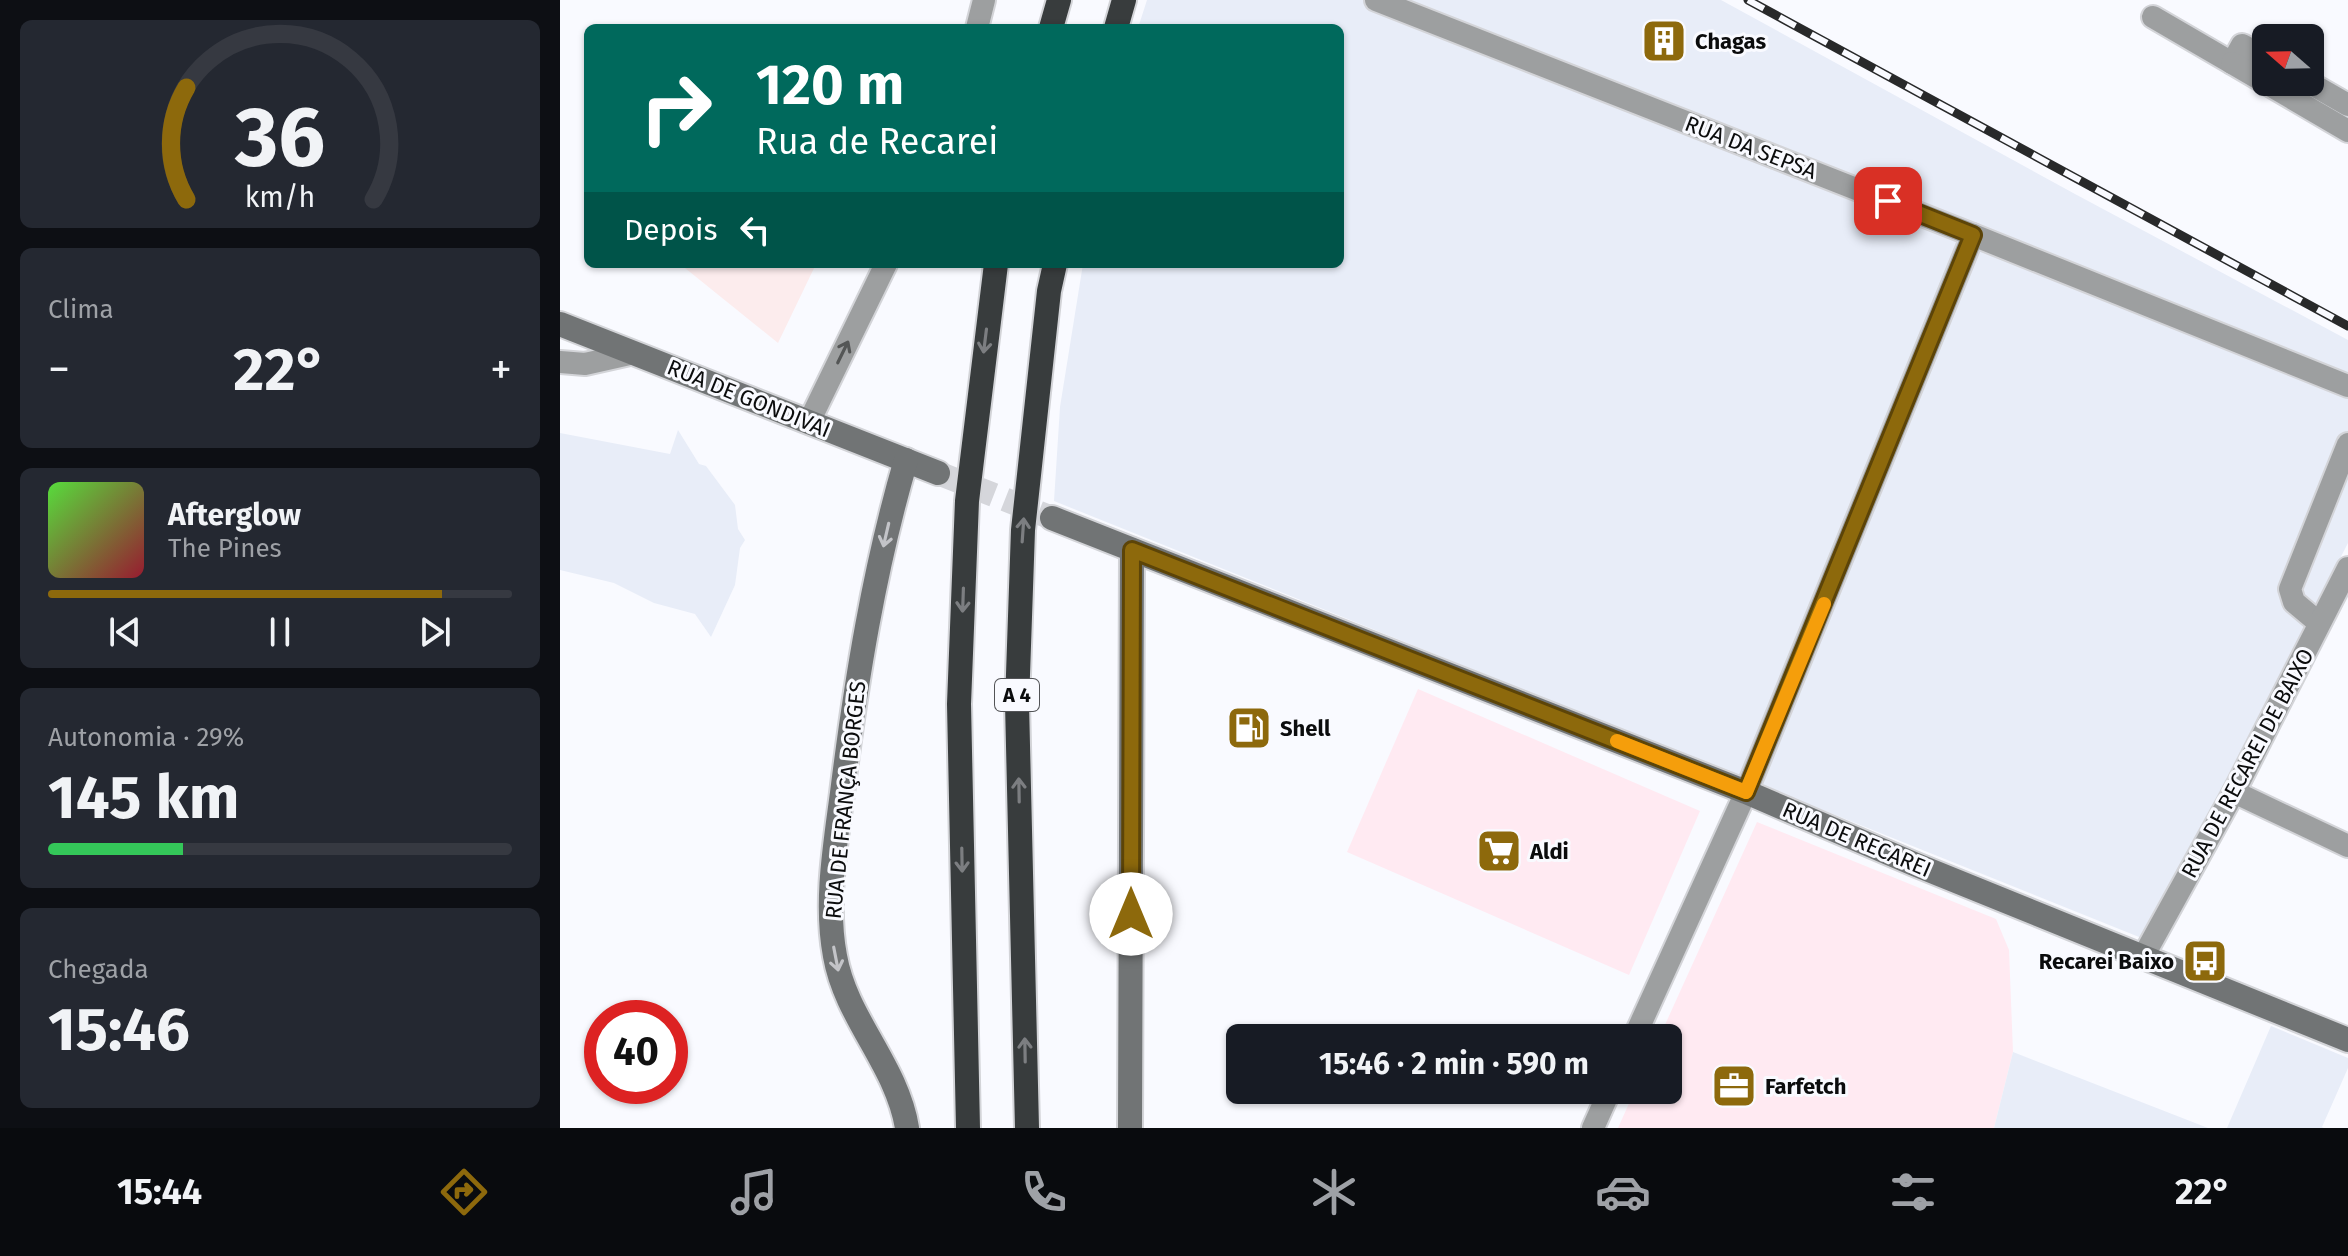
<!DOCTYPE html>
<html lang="pt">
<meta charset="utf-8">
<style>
:root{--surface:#171b24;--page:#242831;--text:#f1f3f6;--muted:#9ea1a6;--line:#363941;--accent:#8d690c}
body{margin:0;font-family:"Fira Sans",sans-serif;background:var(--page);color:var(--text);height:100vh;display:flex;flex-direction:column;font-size:30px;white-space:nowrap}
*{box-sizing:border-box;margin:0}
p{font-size:26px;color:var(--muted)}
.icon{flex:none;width:44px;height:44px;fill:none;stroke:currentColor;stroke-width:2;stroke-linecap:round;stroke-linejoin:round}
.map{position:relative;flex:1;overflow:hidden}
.panel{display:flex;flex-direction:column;gap:20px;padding:20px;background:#0d0f14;width:560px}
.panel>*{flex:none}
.guide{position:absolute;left:24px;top:24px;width:760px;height:244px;border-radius:12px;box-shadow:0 2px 6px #0004;background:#00695c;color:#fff;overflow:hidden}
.needle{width:52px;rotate:290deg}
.fabs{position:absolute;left:1692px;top:24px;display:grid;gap:16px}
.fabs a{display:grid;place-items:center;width:72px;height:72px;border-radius:12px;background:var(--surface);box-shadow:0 2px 6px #0004;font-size:40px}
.speed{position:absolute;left:24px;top:1000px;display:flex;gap:16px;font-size:40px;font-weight:700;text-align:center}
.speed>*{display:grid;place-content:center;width:104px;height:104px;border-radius:50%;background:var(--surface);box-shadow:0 2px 6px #0004;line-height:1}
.speed .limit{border:12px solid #d22;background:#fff;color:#111}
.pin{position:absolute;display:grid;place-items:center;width:68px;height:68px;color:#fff;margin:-34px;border-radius:16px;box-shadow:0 4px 12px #0006}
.me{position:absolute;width:88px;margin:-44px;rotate:0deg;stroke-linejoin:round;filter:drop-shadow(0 0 6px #0008)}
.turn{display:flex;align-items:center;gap:28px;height:168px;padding:0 40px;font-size:36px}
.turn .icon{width:104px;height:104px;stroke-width:2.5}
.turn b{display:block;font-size:56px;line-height:68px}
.then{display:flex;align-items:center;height:76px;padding:0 40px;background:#0003;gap:16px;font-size:30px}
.big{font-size:60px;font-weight:700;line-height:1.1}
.panel .widget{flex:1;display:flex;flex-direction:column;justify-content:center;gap:12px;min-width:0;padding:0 28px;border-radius:12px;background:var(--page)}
.panel .dial{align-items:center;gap:0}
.dial svg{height:208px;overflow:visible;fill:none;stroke:var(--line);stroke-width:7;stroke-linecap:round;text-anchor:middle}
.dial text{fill:var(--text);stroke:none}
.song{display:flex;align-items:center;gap:24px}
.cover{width:96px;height:96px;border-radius:12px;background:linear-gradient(135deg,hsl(110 70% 55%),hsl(350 70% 35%))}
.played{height:8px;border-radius:4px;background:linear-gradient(90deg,var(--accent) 85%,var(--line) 85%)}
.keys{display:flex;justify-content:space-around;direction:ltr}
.heat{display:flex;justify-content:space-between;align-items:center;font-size:44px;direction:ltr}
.charge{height:12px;border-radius:6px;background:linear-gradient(90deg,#34c759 29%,var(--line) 0)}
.trip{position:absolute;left:666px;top:1024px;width:456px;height:80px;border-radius:12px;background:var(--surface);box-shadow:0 2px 6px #0004;font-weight:700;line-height:80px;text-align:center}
.tab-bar{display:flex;height:128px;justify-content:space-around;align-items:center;background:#090b0e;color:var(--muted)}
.tab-bar .icon{width:56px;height:56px}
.tab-bar .current{color:var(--accent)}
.tab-bar b{font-size:36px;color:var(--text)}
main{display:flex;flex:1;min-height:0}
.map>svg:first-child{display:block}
.commercial{fill:#ffeaf2}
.built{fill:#e8edf8}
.education{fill:#fceced}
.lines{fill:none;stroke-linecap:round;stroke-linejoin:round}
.secondary-tunnel{stroke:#d5d6db;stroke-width:24;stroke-dasharray:24 12;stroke-linecap:butt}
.street-casing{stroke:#d3d4d8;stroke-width:26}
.secondary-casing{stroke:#d3d4d8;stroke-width:28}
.highway-casing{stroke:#d3d4d8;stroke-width:28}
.street{stroke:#9d9fa0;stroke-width:22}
.secondary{stroke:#717475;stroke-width:24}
.highway{stroke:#383c3d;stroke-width:24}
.rail-casing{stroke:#28292a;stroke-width:9}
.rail{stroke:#f9faff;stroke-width:6;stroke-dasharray:18;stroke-linecap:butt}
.oneway{stroke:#7c7e81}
.oneway2{stroke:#545656}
.oneway3{stroke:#c3c4c8}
.route-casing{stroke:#5c4408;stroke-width:20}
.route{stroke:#8d690c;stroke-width:14}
.slow{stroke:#f59e0b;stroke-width:14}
.labels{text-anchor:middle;stroke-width:6;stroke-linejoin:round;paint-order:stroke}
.shield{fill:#f9faff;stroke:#525356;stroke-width:2}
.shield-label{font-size:20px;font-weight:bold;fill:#0b0c0d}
.poi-label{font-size:22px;font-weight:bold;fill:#0b0c0d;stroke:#f9faff;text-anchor:start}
.street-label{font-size:22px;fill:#0b0c0d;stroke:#f9faff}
</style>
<main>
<section class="panel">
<div class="widget dial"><svg viewBox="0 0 100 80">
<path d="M14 69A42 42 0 1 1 86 69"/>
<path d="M14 69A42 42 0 0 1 14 26" stroke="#8d690c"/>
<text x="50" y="56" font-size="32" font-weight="700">36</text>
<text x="50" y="72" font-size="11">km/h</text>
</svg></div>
<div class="widget"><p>Clima</p>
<div class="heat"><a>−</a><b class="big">22°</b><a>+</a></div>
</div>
<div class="widget">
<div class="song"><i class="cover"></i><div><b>Afterglow</b><p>The Pines</p></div></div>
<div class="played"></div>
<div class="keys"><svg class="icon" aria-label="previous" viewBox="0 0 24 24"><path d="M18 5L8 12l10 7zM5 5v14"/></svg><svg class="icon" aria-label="pause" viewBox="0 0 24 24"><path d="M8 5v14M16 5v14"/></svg><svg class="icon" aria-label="next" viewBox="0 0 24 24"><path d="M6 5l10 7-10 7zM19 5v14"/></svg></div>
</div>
<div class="widget"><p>Autonomia · 29%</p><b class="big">145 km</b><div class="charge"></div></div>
<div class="widget"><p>Chegada</p><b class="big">15:46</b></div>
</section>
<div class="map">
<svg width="1788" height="1128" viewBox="0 0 1788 1128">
<rect width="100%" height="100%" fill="#f9faff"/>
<g class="commercial">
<path d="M858,689l282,122 -71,164 -282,-123z"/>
<path d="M1197,822l239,97 13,31 4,102 -19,76h-376l17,-38h33v-52h-9z"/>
</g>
<g class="built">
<path d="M587,0h574l354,194 273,146v203l-204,396 -1090,-438 6,-94 23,-143h257v-236h-202z"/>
<path d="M118,430l21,34 7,2 29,39 3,24 7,11 -5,8 -5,37 -24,52 -16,-23 -41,-11 -40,-20 -54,-13v-137l110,21z"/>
<path d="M1711,1026l77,32v10l-26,59 2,1h-97z"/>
<path d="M1453,1052l195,76h-214z"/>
</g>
<path class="education" d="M120,264h136l-38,79z"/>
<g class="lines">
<path class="secondary-tunnel" d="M378,473l114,45"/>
<g class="street-casing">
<g id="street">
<path d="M816,0l597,235 375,151"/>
<path d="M1593,17l79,46 10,-18 24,13"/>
<path d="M417,28l7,-28"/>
<path d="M1672,63l116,68"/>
<path d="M1748,82l40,23"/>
<path d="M0,362l25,2 49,-11"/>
<path d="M249,422l77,-158"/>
<path d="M1759,623l-25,-21 -4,-13 58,-145"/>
<path d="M1674,792l114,54"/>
<path d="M1583,957l91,-165 114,-224"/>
<path d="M1074,1038l112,-246 227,-557"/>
<path d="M1033,1128l17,-38"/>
</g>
</g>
<g class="secondary-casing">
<g id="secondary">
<path d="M0,324l378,149"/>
<path d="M346,460c-32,109 -50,221 -64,333 -7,53 -17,110 -7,163 11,63 62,109 72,172"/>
<path d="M492,518l694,274 168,72 434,176"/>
<path d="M570,1128l2,-578"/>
</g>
</g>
<g class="highway-casing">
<g id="highway">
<path d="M491,28l8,-28"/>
<path d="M556,28l8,-28"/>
<path d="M408,1128l-9,-424 8,-203 29,-237"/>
<path d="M467,1128l-10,-425 6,-173 26,-239 6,-27"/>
</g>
</g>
<use href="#street" class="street"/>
<use href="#secondary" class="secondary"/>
<use href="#highway" class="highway"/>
<g class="rail-casing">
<path id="rail" d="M1188,0l600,326"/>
</g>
<use href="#rail" class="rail"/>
</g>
<defs><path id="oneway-shaft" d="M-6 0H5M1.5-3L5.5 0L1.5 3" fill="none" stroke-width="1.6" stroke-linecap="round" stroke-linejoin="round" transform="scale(2)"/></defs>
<g class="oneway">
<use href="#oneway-shaft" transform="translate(425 341) rotate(97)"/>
<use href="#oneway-shaft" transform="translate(463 530) rotate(-86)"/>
<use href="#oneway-shaft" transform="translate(403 600) rotate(92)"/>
<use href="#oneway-shaft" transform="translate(459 790) rotate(-91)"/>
<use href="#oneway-shaft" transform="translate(402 860) rotate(89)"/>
<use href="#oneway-shaft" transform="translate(465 1050) rotate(-91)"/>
</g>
<use class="oneway2" href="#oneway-shaft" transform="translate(283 352) rotate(-64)"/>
<g class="oneway3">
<use href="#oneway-shaft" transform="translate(326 535) rotate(103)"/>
<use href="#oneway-shaft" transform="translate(276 959) rotate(79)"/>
</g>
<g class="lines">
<g class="route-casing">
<path id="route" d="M571,914l1,-364 614,242 227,-557 -85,-34"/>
</g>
<use href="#route" class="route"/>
<path class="slow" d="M1057,741l129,51 78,-188"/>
</g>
<defs>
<g id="building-square" transform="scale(2.3)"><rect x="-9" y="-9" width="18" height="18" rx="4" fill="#8d690c" stroke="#f9faff"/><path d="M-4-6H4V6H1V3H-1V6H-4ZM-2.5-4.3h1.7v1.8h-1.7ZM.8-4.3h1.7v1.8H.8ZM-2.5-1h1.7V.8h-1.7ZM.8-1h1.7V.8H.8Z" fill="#fff"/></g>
<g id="fuel-square" transform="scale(2.3)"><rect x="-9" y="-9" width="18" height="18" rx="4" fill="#8d690c" stroke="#f9faff"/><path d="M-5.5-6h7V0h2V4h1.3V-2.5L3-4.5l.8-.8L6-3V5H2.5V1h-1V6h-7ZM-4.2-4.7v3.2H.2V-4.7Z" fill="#fff"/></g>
<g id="supermarket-square" transform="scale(2.3)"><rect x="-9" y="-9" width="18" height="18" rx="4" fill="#8d690c" stroke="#f9faff"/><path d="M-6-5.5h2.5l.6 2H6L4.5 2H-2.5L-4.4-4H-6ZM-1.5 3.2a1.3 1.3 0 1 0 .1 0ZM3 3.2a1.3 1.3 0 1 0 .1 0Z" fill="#fff"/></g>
<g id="bus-square" transform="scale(2.3)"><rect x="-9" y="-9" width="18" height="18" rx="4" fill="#8d690c" stroke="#f9faff"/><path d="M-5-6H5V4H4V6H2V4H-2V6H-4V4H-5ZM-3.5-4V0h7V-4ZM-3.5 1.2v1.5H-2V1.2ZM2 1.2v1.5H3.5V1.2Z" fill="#fff"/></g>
<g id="office-square" transform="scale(2.3)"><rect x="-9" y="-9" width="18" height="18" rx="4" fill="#8d690c" stroke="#f9faff"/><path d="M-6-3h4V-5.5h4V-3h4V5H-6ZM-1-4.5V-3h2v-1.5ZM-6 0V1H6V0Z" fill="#fff"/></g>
</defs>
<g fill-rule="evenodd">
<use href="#building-square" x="1104" y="41"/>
<use href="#fuel-square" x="689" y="728"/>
<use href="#supermarket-square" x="939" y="851"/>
<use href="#bus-square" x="1645" y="961"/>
<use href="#office-square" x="1174" y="1086"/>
</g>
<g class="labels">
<rect class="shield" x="435" y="679" width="44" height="32" rx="6"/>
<g class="shield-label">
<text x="457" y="702">A 4</text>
</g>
<g class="poi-label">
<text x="1135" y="49">Chagas</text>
<text x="720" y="736">Shell</text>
<text x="970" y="859">Aldi</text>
<text x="1614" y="969" text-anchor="end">Recarei Baixo</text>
<text x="1205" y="1094">Farfetch</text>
</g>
<g class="street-label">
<text transform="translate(1191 147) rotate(21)" y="8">RUA DA SEPSA</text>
<text transform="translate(189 398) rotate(22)" y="8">RUA DE GONDIVAI</text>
<text transform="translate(1687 763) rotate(-62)" y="8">RUA DE RECAREI DE BAIXO</text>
<text transform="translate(285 800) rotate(-84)" y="8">RUA DE FRANÇA BORGES</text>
<text transform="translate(1297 839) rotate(23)" y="8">RUA DE RECAREI</text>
</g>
</g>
</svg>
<div class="fabs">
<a><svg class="needle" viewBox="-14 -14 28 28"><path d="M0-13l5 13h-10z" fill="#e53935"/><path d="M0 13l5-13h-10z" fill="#9ea1a6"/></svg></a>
</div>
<div class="speed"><div class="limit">40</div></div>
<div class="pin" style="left:1328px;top:201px;background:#d93025"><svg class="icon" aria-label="arrive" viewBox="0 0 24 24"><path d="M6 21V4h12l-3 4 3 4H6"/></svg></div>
<svg class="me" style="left:571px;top:914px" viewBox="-20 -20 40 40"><circle r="19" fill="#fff"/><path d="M0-13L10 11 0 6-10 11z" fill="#8d690c"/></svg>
<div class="trip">15:46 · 2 min · 590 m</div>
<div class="guide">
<div class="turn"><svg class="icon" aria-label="right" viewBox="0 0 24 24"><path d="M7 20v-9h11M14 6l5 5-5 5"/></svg><div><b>120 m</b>Rua de Recarei</div></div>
<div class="then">Depois<svg class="icon" aria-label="left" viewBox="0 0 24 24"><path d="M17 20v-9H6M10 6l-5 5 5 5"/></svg></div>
</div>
</div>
</main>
<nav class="tab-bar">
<b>15:44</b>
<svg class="icon current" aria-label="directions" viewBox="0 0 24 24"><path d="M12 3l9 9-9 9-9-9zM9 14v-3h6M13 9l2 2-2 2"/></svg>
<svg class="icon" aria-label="music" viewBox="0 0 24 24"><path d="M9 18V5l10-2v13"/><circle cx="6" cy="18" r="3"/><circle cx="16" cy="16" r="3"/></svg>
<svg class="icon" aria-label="phone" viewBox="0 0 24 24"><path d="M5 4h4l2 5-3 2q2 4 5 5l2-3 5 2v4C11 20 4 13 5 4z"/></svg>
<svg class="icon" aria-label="climate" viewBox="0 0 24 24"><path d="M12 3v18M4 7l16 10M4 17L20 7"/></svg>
<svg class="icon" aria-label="car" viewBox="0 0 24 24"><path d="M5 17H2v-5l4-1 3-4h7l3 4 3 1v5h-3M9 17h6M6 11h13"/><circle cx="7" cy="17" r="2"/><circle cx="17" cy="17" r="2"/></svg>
<svg class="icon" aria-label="filters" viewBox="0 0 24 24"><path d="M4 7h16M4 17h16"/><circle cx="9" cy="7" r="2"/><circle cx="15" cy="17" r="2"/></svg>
<b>22°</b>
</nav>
